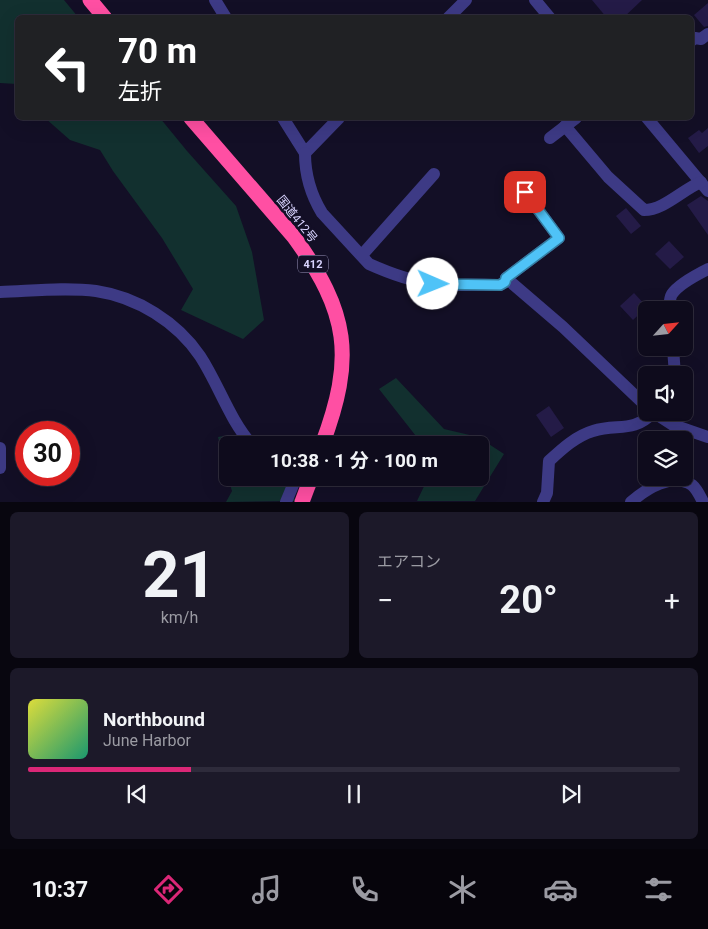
<!DOCTYPE html>
<html lang="ja">
<meta charset="utf-8">
<style>
:root{--surface:#0e0b1c;--page:#1c1929;--text:#f1f3f6;--muted:#9b9ba3;--line:#2e2b3b;--accent:#db2777}
body{margin:0;font-family:Roboto,"Noto Sans JP",sans-serif;background:var(--page);color:var(--text);height:100vh;display:flex;flex-direction:column;font-size:19px;white-space:nowrap}
*{box-sizing:border-box;margin:0}
p{font-size:16px;color:var(--muted)}
.icon{flex:none;width:28px;height:28px;fill:none;stroke:currentColor;stroke-width:2;stroke-linecap:round;stroke-linejoin:round}
.map{position:relative;height:502px;overflow:hidden}
.sheet{display:flex;flex-direction:column;gap:10px;padding:10px;background:#08060f;flex:1}
.sheet>*{flex:none}
.hud{position:absolute;left:15px;top:15px;width:679px;height:105px;border-radius:8px;box-shadow:0 5px 20px #0002,0 0 0 1px var(--line);background:#202124;color:#fff;overflow:hidden}
.needle{width:32px;rotate:63deg}
.buttons{position:absolute;left:638px;top:301px;display:grid;gap:10px}
.buttons a{display:grid;place-items:center;width:55px;height:55px;border-radius:8px;background:var(--surface);box-shadow:0 5px 20px #0002,0 0 0 1px var(--line);font-size:25px}
.speed{position:absolute;left:15px;top:421px;display:flex;gap:10px;font-size:25px;font-weight:700;text-align:center}
.speed>*{display:grid;place-content:center;width:65px;height:65px;border-radius:50%;background:var(--surface);box-shadow:0 5px 20px #0002,0 0 0 1px var(--line);line-height:1}
.speed .limit{border:8px solid #d22;background:#fff;color:#111}
.pin{position:absolute;display:grid;place-items:center;width:42px;height:42px;color:#fff;margin:-21px;border-radius:10px;box-shadow:0 2px 8px #0006}
.me{position:absolute;width:55px;margin:-28px;rotate:91deg;stroke-linejoin:round;filter:drop-shadow(0 0 4px #0008)}
.turn{display:flex;align-items:center;gap:18px;height:105px;padding:0 20px;font-size:22px}
.turn .icon{width:65px;height:65px;stroke-width:2.5}
.turn b{display:block;font-size:35px;line-height:42px}
.big{font-size:38px;font-weight:700;line-height:1.1}
.sheet .card{flex:1;display:flex;flex-direction:column;justify-content:center;gap:8px;min-width:0;padding:0 18px;border-radius:8px;background:var(--page)}
.sheet .dial{align-items:center;gap:0}
.dial b{font-size:65px;line-height:1}
.song{display:flex;align-items:center;gap:15px}
.cover{width:60px;height:60px;border-radius:8px;background:linear-gradient(135deg,hsl(60 70% 55%),hsl(160 70% 35%))}
.played{height:5px;border-radius:2px;background:linear-gradient(90deg,var(--accent) 25%,var(--line) 25%)}
.keys{display:flex;justify-content:space-around;direction:ltr}
.heat{display:flex;justify-content:space-between;align-items:center;font-size:28px;direction:ltr}
.sheet .tiles{flex:1;display:grid;gap:10px;grid-template-columns:1fr 1fr}
.card:last-child{grid-column:span 2}
.trip{position:absolute;left:219px;top:436px;width:270px;height:50px;border-radius:8px;background:var(--surface);box-shadow:0 5px 20px #0002,0 0 0 1px var(--line);font-weight:700;line-height:50px;text-align:center}
.tab-bar{display:flex;height:80px;justify-content:space-around;align-items:center;background:#06040b;color:var(--muted)}
.tab-bar .icon{width:35px;height:35px}
.tab-bar .active{color:var(--accent)}
.tab-bar b{font-size:22px;color:var(--text)}
.map>svg:first-child{display:block}
.green{fill:#12302f}
.building{fill:#241b47}
.lines{fill:none;stroke-linecap:round;stroke-linejoin:round}
.minor{stroke:#3d3a85;stroke-width:12}
.highway{stroke:#ff4fa3;stroke-width:15}
.route-casing{stroke:#337fa1;stroke-width:12}
.route{stroke:#4fc3f7;stroke-width:9}
.labels{text-anchor:middle;stroke-width:5;stroke-linejoin:round;paint-order:stroke}
.shield{fill:#130f26;stroke:#9e99be;stroke-width:1}
.shield-label{font-size:11px;font-weight:bold;fill:#d9d4ff}
.street-label{font-size:12px;fill:#d9d4ff;stroke:#130f26}
</style>
<div class="map">
<svg width="708" height="502" viewBox="0 0 708 502">
<rect width="100%" height="100%" fill="#130f26"/>
<g class="green">
<path d="M0,0h64l14,17 -60,1 -1,66 -17,-1z"/>
<path d="M45,118h115l27,33 49,55 16,46 12,68 -21,19 -62,-29 12,-21 -31,-51 -49,-67 -13,-21 -30,-10z"/>
<path d="M396,378l48,51 34,8 26,17 -29,47h-58l11,-23h52v-33h-57l-44,-56z"/>
<path d="M230,435l8,10h-10l-1,30 -9,-38z"/>
<path d="M228,478h53l15,23 -70,1 6,-11z"/>
</g>
<g class="building">
<path d="M592,0h50l-19,18h-16z"/>
<path d="M708,3v23l-4,1 -10,-12z"/>
<path d="M708,128v18l-9,7 -11,-15 11,-8 3,3z"/>
<path d="M701,196l7,5v34l-21,-30z"/>
<path d="M626,208l15,18 -10,8 -15,-18z"/>
<path d="M669,241l15,16 -14,12 -15,-15z"/>
<path d="M634,293l13,14 -14,13 -13,-14z"/>
<path d="M549,406l15,22 -13,9 -15,-22z"/>
</g>
<g class="lines">
<g class="minor">
<path d="M215,0l11,18"/>
<path d="M535,0l15,18"/>
<path d="M448,18l18,-18"/>
<path d="M691,41l4,-3 6,1 7,-5"/>
<path d="M283,118l22,35 34,-35"/>
<path d="M647,118l61,73"/>
<path d="M565,126l43,51 36,33c20,0 38,-20 57,-28"/>
<path d="M550,138l26,-20"/>
<path d="M305,153c0,22 6,42 17,60l47,51c20,9 42,17 64,20 22,2 45,0 67,1l5,-3 1,-4 57,49 83,79"/>
<path d="M362,255l72,-81"/>
<path d="M506,278l53,-40 -34,-46"/>
<path d="M0,292c31,-1 65,-5 96,-1 41,6 81,31 104,65 19,29 29,63 52,89"/>
<path d="M669,310c1,-5 0,-11 3,-16 6,-9 26,-20 36,-25"/>
<path d="M673,348l2,27"/>
<path d="M653,412l20,13 35,12"/>
<path d="M0,448v20"/>
<path d="M286,502l10,-24"/>
<path d="M543,502l4,-9 2,-32c13,-12 27,-25 44,-30 25,-8 39,3 61,-19"/>
<path d="M631,502c15,-13 41,-30 61,-17 5,4 8,11 11,17"/>
</g>
<g class="highway">
<path d="M90,0l15,18"/>
<path d="M191,118l103,119c55,76 61,120 28,208"/>
<path d="M302,502l9,-24"/>
</g>
</g>
<g class="lines">
<g class="route-casing">
<path id="route" d="M433,284l67,1 5,-3 1,-4 53,-40 -34,-46"/>
</g>
<use href="#route" class="route"/>
</g>
<g class="labels">
<rect class="shield" x="298" y="255.5" width="30" height="17" rx="4"/>
<g class="shield-label">
<text x="313" y="268">412</text>
</g>
<g class="street-label">
<text transform="translate(297 219) rotate(51)" y="4">国道412号</text>
</g>
</g>
</svg>
<div class="buttons">
<a><svg class="needle" viewBox="-14 -14 28 28"><path d="M0-13l5 13h-10z" fill="#e53935"/><path d="M0 13l5-13h-10z" fill="#9b9ba3"/></svg></a>
<a><svg class="icon" aria-label="sound" viewBox="0 0 24 24"><path d="M4 9h4l5-4v14l-5-4H4zM17 9q2 3 0 6"/></svg></a>
<a><svg class="icon" aria-label="layers" viewBox="0 0 24 24"><path d="M12 4l9 5-9 5-9-5zM3 14l9 5 9-5"/></svg></a>
</div>
<div class="speed"><div class="limit">30</div></div>
<div class="pin" style="left:525px;top:192px;background:#d93025"><svg class="icon" aria-label="arrive" viewBox="0 0 24 24"><path d="M6 21V4h12l-3 4 3 4H6"/></svg></div>
<svg class="me" style="left:433px;top:284px" viewBox="-20 -20 40 40"><circle r="19" fill="#fff"/><path d="M0-13L10 11 0 6-10 11z" fill="#4fc3f7"/></svg>
<div class="trip">10:38 · 1 分 · 100 m</div>
<div class="hud">
<div class="turn"><svg class="icon" aria-label="left" viewBox="0 0 24 24"><path d="M17 20v-9H6M10 6l-5 5 5 5"/></svg><div><b>70 m</b>左折</div></div>
</div>
</div>
<section class="sheet">
<div class="tiles">
<div class="card dial"><b>21</b><p>km/h</p></div>
<div class="card"><p>エアコン</p>
<div class="heat"><a>−</a><b class="big">20°</b><a>+</a></div>
</div>
<div class="card">
<div class="song"><i class="cover"></i><div><b>Northbound</b><p>June Harbor</p></div></div>
<div class="played"></div>
<div class="keys"><svg class="icon" aria-label="previous" viewBox="0 0 24 24"><path d="M18 5L8 12l10 7zM5 5v14"/></svg><svg class="icon" aria-label="pause" viewBox="0 0 24 24"><path d="M8 5v14M16 5v14"/></svg><svg class="icon" aria-label="next" viewBox="0 0 24 24"><path d="M6 5l10 7-10 7zM19 5v14"/></svg></div>
</div>
</div>
</section>
<nav class="tab-bar">
<b>10:37</b>
<svg class="icon active" aria-label="directions" viewBox="0 0 24 24"><path d="M12 3l9 9-9 9-9-9zM9 14v-3h6M13 9l2 2-2 2"/></svg>
<svg class="icon" aria-label="music" viewBox="0 0 24 24"><path d="M9 18V5l10-2v13"/><circle cx="6" cy="18" r="3"/><circle cx="16" cy="16" r="3"/></svg>
<svg class="icon" aria-label="phone" viewBox="0 0 24 24"><path d="M5 4h4l2 5-3 2q2 4 5 5l2-3 5 2v4C11 20 4 13 5 4z"/></svg>
<svg class="icon" aria-label="climate" viewBox="0 0 24 24"><path d="M12 3v18M4 7l16 10M4 17L20 7"/></svg>
<svg class="icon" aria-label="car" viewBox="0 0 24 24"><path d="M5 17H2v-5l4-1 3-4h7l3 4 3 1v5h-3M9 17h6M6 11h13"/><circle cx="7" cy="17" r="2"/><circle cx="17" cy="17" r="2"/></svg>
<svg class="icon" aria-label="filters" viewBox="0 0 24 24"><path d="M4 7h16M4 17h16"/><circle cx="9" cy="7" r="2"/><circle cx="15" cy="17" r="2"/></svg>
</nav>
